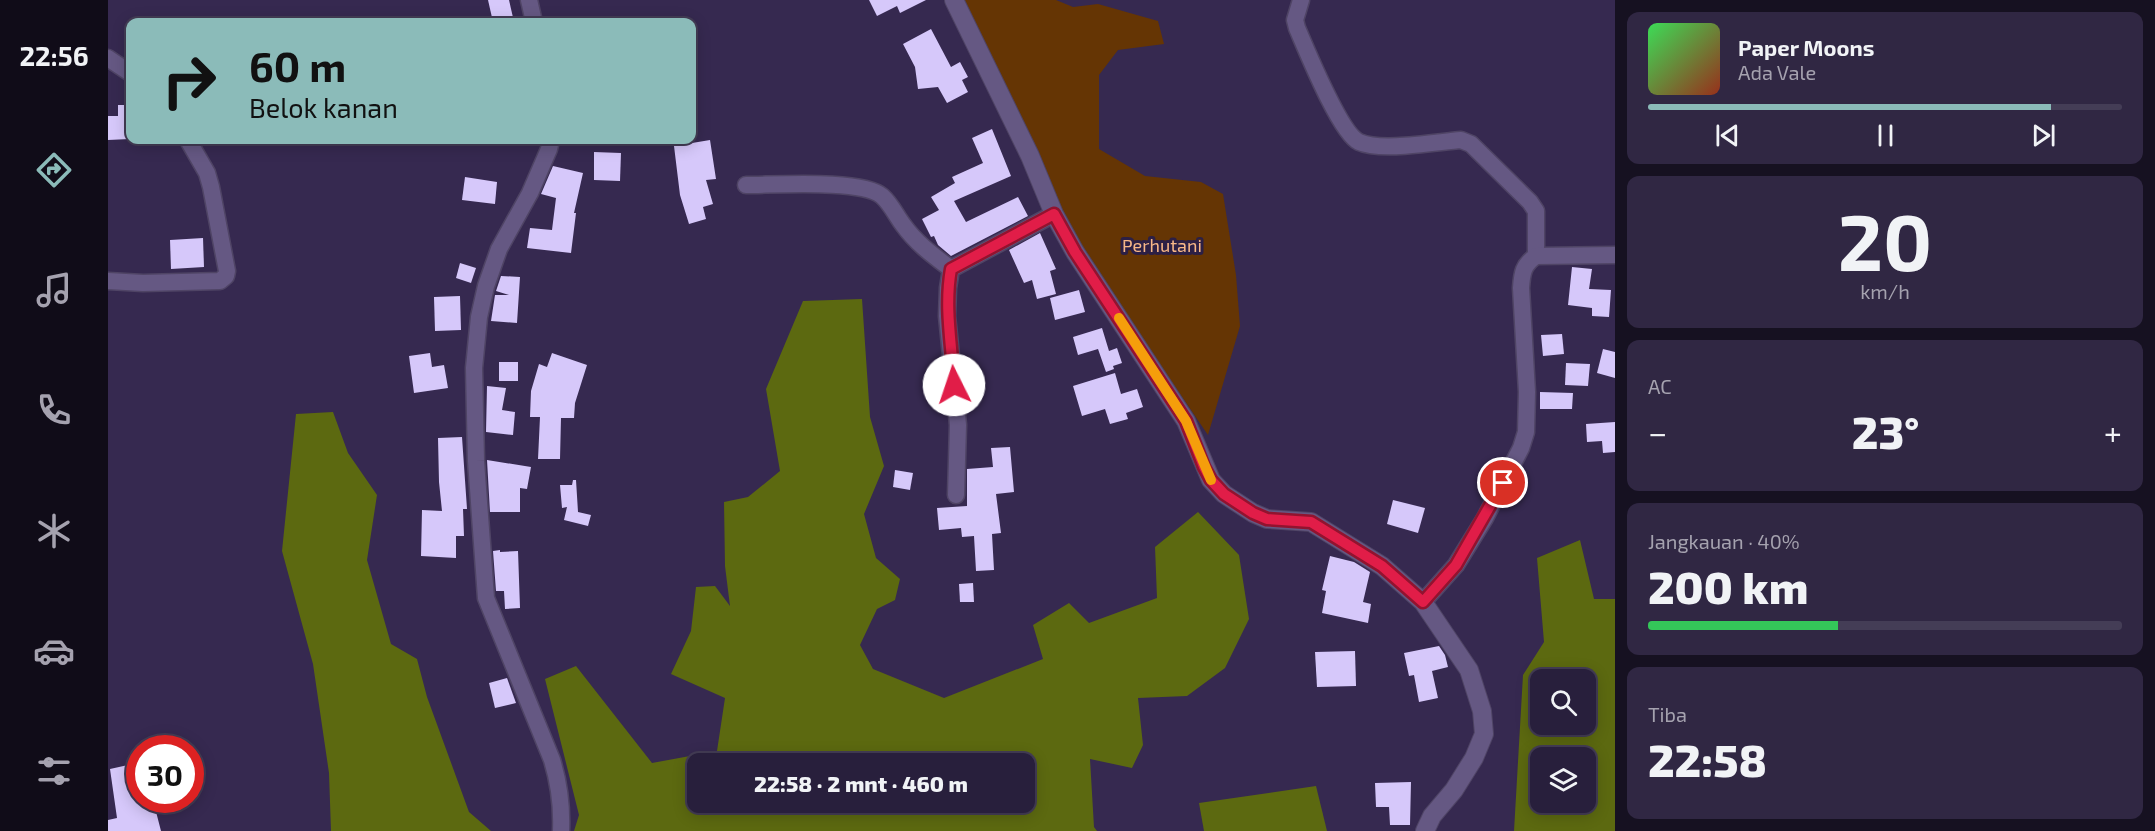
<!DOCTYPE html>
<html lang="id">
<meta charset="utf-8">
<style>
:root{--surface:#281f3c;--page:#302743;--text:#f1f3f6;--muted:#a5a2af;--line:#443d56;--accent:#8bbbb9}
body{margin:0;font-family:"Exo 2",sans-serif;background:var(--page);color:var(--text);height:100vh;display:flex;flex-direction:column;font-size:22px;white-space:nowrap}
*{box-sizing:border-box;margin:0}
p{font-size:20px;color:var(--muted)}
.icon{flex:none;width:33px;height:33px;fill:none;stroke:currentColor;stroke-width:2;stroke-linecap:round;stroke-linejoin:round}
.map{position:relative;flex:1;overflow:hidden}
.side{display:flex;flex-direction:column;gap:12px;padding:12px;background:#161121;width:540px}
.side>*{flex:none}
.top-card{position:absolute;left:18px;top:18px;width:570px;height:126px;border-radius:12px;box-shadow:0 3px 15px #0003,0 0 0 2px var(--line);background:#8bbbb9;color:#111;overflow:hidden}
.controls{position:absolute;left:1422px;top:669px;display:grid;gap:12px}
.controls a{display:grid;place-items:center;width:66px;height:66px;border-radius:12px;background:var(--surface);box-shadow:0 3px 15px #0003,0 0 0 2px var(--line);font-size:30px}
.speed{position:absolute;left:18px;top:735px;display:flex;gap:12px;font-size:30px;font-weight:700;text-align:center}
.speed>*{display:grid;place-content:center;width:78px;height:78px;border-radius:50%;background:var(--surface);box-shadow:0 3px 15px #0003,0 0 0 2px var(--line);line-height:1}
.speed .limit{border:9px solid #d22;background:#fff;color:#111}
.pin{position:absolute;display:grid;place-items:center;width:51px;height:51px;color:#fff;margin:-26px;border:3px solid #fff;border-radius:50%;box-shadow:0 2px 6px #0007}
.me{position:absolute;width:66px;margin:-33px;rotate:356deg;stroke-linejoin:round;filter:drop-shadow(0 0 4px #0008)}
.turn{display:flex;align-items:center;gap:21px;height:126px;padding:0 24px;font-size:27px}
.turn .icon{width:78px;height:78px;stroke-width:2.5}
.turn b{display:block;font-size:42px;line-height:51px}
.big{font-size:45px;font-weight:800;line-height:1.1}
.side .widget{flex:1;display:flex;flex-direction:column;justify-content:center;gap:9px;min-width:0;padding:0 21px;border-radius:12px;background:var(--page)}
.side .dial{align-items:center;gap:0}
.dial b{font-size:78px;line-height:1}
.song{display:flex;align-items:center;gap:18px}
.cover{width:72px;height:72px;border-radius:9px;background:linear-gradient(135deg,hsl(130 70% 55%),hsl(10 70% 35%))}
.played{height:6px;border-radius:3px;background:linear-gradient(90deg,var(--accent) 85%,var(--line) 85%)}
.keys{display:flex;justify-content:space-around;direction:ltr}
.heat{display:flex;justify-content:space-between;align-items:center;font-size:33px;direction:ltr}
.charge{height:9px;border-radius:4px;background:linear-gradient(90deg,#34c759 40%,var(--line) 0)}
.trip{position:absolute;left:579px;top:753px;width:348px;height:60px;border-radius:12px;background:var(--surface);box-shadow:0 3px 15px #0003,0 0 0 2px var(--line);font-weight:800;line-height:60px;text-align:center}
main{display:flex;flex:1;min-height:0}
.tab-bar{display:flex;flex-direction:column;width:108px;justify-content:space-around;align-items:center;background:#100c18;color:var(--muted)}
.tab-bar .icon{width:42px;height:42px}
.tab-bar .active{color:var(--accent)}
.tab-bar b{font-size:27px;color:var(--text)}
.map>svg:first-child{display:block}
.green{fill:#653504}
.water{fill:#5c6910;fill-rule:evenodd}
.building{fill:#d6c8fa}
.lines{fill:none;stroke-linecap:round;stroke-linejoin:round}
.street-casing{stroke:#4f4465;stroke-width:19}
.secondary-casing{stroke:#4f4465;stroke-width:20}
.street{stroke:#655883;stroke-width:16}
.secondary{stroke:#655883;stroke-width:18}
.route-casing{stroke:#92132f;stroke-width:15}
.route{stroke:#e11d48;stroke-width:10}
.slow{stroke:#f59e0b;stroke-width:10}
.labels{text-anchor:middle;stroke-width:6;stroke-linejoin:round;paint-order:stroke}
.park-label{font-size:18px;fill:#f9b888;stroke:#2c1f45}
</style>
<main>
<nav class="tab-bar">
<b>22:56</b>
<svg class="icon active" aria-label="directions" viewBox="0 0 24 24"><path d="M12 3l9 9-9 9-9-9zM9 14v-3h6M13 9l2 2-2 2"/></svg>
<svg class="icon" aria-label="music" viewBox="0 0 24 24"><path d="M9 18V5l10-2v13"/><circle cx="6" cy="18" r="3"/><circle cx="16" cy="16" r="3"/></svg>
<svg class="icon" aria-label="phone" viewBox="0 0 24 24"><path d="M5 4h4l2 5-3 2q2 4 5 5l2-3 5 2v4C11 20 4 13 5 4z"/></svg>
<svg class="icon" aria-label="climate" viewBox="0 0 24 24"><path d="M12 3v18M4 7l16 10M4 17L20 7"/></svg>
<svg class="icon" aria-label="car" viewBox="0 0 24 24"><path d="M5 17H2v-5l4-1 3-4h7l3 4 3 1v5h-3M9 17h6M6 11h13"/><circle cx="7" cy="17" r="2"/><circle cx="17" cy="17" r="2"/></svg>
<svg class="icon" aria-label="filters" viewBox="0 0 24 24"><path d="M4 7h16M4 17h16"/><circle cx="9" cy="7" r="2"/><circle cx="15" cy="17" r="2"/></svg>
</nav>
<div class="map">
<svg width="1507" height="831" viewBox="0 0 1507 831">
<rect width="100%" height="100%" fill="#362950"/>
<path class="green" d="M856,0h92l17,7 25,-3 60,17 6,23 -46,6 -19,25v74l46,27 56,6 22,12 13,81 4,51 -32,109 -71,-104 -71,-111z"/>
<g class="water">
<path d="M754,299l8,118 14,49 -20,48 12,44 24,21 -5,21 -18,9 -17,36 13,24 71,29 99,-39 -10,-34 36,-22 20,20 68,-25 -2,-51 43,-35 41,43 10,64 -24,49 -38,28 -49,2 5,47 -11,23 -42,-9 4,68 3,4h-523l5,-16 -34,-136 31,-13 76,97 65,-12 8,-53 -54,-24 20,-43 5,-44 19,-1 15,20 -5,-40 -1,-64 24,-5 32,-26 -14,-82 37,-88zM590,764h326v38h-326z"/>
<path d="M225,412l15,41 29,42 -10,65 24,84 26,15 10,38 42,115 22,19h-160l-2,-58 -16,-109 -31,-113 14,-137z"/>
<path d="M1472,540l14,59h21v232h-101l9,-156 21,-33 -7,-84zM1432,680h46v44h-46zM1432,758h46v44h-46z"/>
<path d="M1208,786l11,45h-123l-5,-28z"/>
</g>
<g class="building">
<path d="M380,0h21l5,22h-21z"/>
<path d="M761,0h57l-26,13 -3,-7 -20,10z"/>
<path d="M823,29l20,38 9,-5 8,15 -6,3 6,12 -21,11 -9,-16 -20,2 -3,-22 -12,-23z"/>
<path d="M10,105h12v34l-22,1v-24h10z"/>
<path d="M884,129l19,47 -57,25 12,21 52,-25 10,19 -77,40 -13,-11 -4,-9 -3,1 -9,-18 17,-9 -8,-13 24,-14 -3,-6 31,-14 -11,-25z"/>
<path d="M602,140l6,39 -10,1 7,24 -10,3 3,12 -17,5 -9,-29 -6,-49z"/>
<path d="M486,152l27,1 -1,28 -26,-1z"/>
<path d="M445,166l30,7 -9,40h2l-5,40 -44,-5 3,-20 22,2 4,-32 -15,-4z"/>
<path d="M357,177l32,5 -2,22 -33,-4z"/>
<path d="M932,233l16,36 -6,2 6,23 -19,5 -5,-19 -8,3 -15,-33z"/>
<path d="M95,238l1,29 -33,2 -1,-29z"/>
<path d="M352,263l16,5 -5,15 -15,-5z"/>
<path d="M1464,267l20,2 -3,20 22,1 -2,27 -17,-1v-8l-24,-3z"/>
<path d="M393,276l19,1 -3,46 -26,-2 4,-26h14l-13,-4z"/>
<path d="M971,290l6,22 -30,8 -5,-22z"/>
<path d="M352,296l1,34 -26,1 -1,-34z"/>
<path d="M994,328l7,23 8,-3 5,15 -9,3 1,3 -8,3 -8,-23 -20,6 -5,-18z"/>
<path d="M1454,334l2,20 -21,2 -2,-21z"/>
<path d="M1495,349l12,3v26l-18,-5z"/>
<path d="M322,353l2,14 12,-2 4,23 -34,5 -5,-37z"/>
<path d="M444,353l35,12 -12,38 -1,15h-13l-1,41h-22l2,-42h-10l1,-26 8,-27 8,3z"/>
<rect x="391" y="362" width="19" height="19"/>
<path d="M1458,363l24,1 -2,22 -23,-1z"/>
<path d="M1007,373l6,21 16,-5 6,18 -17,6 2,6 -18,5 -5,-15 -23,7 -9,-30z"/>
<path d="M379,386l19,2 -4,22 13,2 -2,23 -27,-3z"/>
<path d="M1432,392l33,1 -1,16h-32z"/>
<path d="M1507,422v30l-12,1 -1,-12 -15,1 -1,-18z"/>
<path d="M354,437l5,72h-4l1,27h-8v22l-35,-2 1,-46 20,1 -3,-29 -1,-44z"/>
<path d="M902,447l4,45 -18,2 5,39 -9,1 2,36 -18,1 -2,-35 -12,1 -1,-9 -22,2 -2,-22 30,-2v-37l26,-2 -2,-19z"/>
<path d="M379,460l44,7 -4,22 -7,-1v24h-30z"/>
<path d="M787,470l18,3 -3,17 -17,-3z"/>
<path d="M465,480h3l2,32 13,3 -3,11 -24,-6 3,-13 -5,1 -2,-23h12z"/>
<path d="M1285,500l32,8 -7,25 -31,-9z"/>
<path d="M392,550v2l18,-1 2,57 -15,1 -1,-18h-8l-3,-40z"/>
<path d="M1222,556l24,6 16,10 -7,30 8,2 -3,19 -46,-10 4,-22 -4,-1z"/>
<path d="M865,583l1,19h-14l-1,-18z"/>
<path d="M1331,646l6,9 3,12 -16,4 6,27 -19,4 -5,-27 -5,1 -5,-23z"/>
<path d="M1247,651l1,35 -39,1 -2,-35z"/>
<path d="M399,678l9,25 -21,5 -6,-25z"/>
<path d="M20,765l5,22 7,-2v15h13l8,31h-53v-11l9,-2 -7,-49z"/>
<path d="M1303,782l-1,43h-20l-1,-18h-13l-1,-24z"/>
</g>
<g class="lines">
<g class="street-casing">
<g id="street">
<path d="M421,0l5,22"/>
<path d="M1193,0l-6,20 2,8c10,23 43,105 62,114 22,10 77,0 102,-2l10,4 59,58 6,9v45"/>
<path d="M0,58l22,15"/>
<path d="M443,140l-2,9 -19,44 -31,56 -13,37 -7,31 -5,51 2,93 10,137 66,162c7,23 10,47 9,71"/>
<path d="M638,185c29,0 117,-6 136,11 10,9 14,20 22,30 13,18 30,30 47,43"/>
<path d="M0,281l35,2 77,-2 6,-5 1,-5 -16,-84 -4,-14 -19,-33"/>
<path d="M848,495l2,-70 -11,-109 1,-28 3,-19 103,-55"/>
<path d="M1315,602l33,-37 29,-47 36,-70 5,-16 1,-40 -6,-104c1,-15 2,-23 15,-32l79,-1"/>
</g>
</g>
<g class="secondary-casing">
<path id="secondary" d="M846,0l76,156 24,58 21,38 111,169 25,59 13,14 29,19 14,6 44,3 71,44 41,36 46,68 13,41 2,23 -10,24 -20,32 -22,26 -7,15"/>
</g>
<use href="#street" class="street"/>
<use href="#secondary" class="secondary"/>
</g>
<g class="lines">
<g class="route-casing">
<path id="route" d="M846,385c-2,-40 -10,-77 -3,-116l103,-55 21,38 111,169 18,46 7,13 13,14 29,19 14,6 44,3 71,44 41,36 33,-37 47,-82"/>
</g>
<use href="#route" class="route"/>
<path class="slow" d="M1011,318l67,103 25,59"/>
</g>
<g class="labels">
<g class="park-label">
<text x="1054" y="252">Perhutani</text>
</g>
</g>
</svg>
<div class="controls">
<a><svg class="icon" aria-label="search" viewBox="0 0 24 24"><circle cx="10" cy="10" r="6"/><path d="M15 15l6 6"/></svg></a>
<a><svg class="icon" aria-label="layers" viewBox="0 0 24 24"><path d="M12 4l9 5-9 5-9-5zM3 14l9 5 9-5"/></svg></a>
</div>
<div class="speed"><div class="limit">30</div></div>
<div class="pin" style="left:1395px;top:483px;background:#d93025"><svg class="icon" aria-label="arrive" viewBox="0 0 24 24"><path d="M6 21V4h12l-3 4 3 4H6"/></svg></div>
<svg class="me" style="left:846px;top:385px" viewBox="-20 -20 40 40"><circle r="19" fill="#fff"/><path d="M0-13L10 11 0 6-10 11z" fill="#e11d48"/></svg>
<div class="trip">22:58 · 2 mnt · 460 m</div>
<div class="top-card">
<div class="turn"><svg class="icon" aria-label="right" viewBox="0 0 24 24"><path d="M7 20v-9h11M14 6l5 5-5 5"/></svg><div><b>60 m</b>Belok kanan</div></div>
</div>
</div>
<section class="side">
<div class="widget">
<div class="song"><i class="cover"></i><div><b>Paper Moons</b><p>Ada Vale</p></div></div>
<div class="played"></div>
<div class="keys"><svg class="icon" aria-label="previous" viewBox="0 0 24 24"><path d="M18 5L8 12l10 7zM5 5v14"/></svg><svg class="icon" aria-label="pause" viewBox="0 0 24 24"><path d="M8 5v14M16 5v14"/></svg><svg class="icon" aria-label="next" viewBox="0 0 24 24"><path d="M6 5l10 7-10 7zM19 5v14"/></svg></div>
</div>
<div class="widget dial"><b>20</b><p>km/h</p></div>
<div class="widget"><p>AC</p>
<div class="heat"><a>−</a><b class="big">23°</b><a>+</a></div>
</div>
<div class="widget"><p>Jangkauan · 40%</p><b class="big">200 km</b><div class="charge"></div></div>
<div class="widget"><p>Tiba</p><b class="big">22:58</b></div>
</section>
</main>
